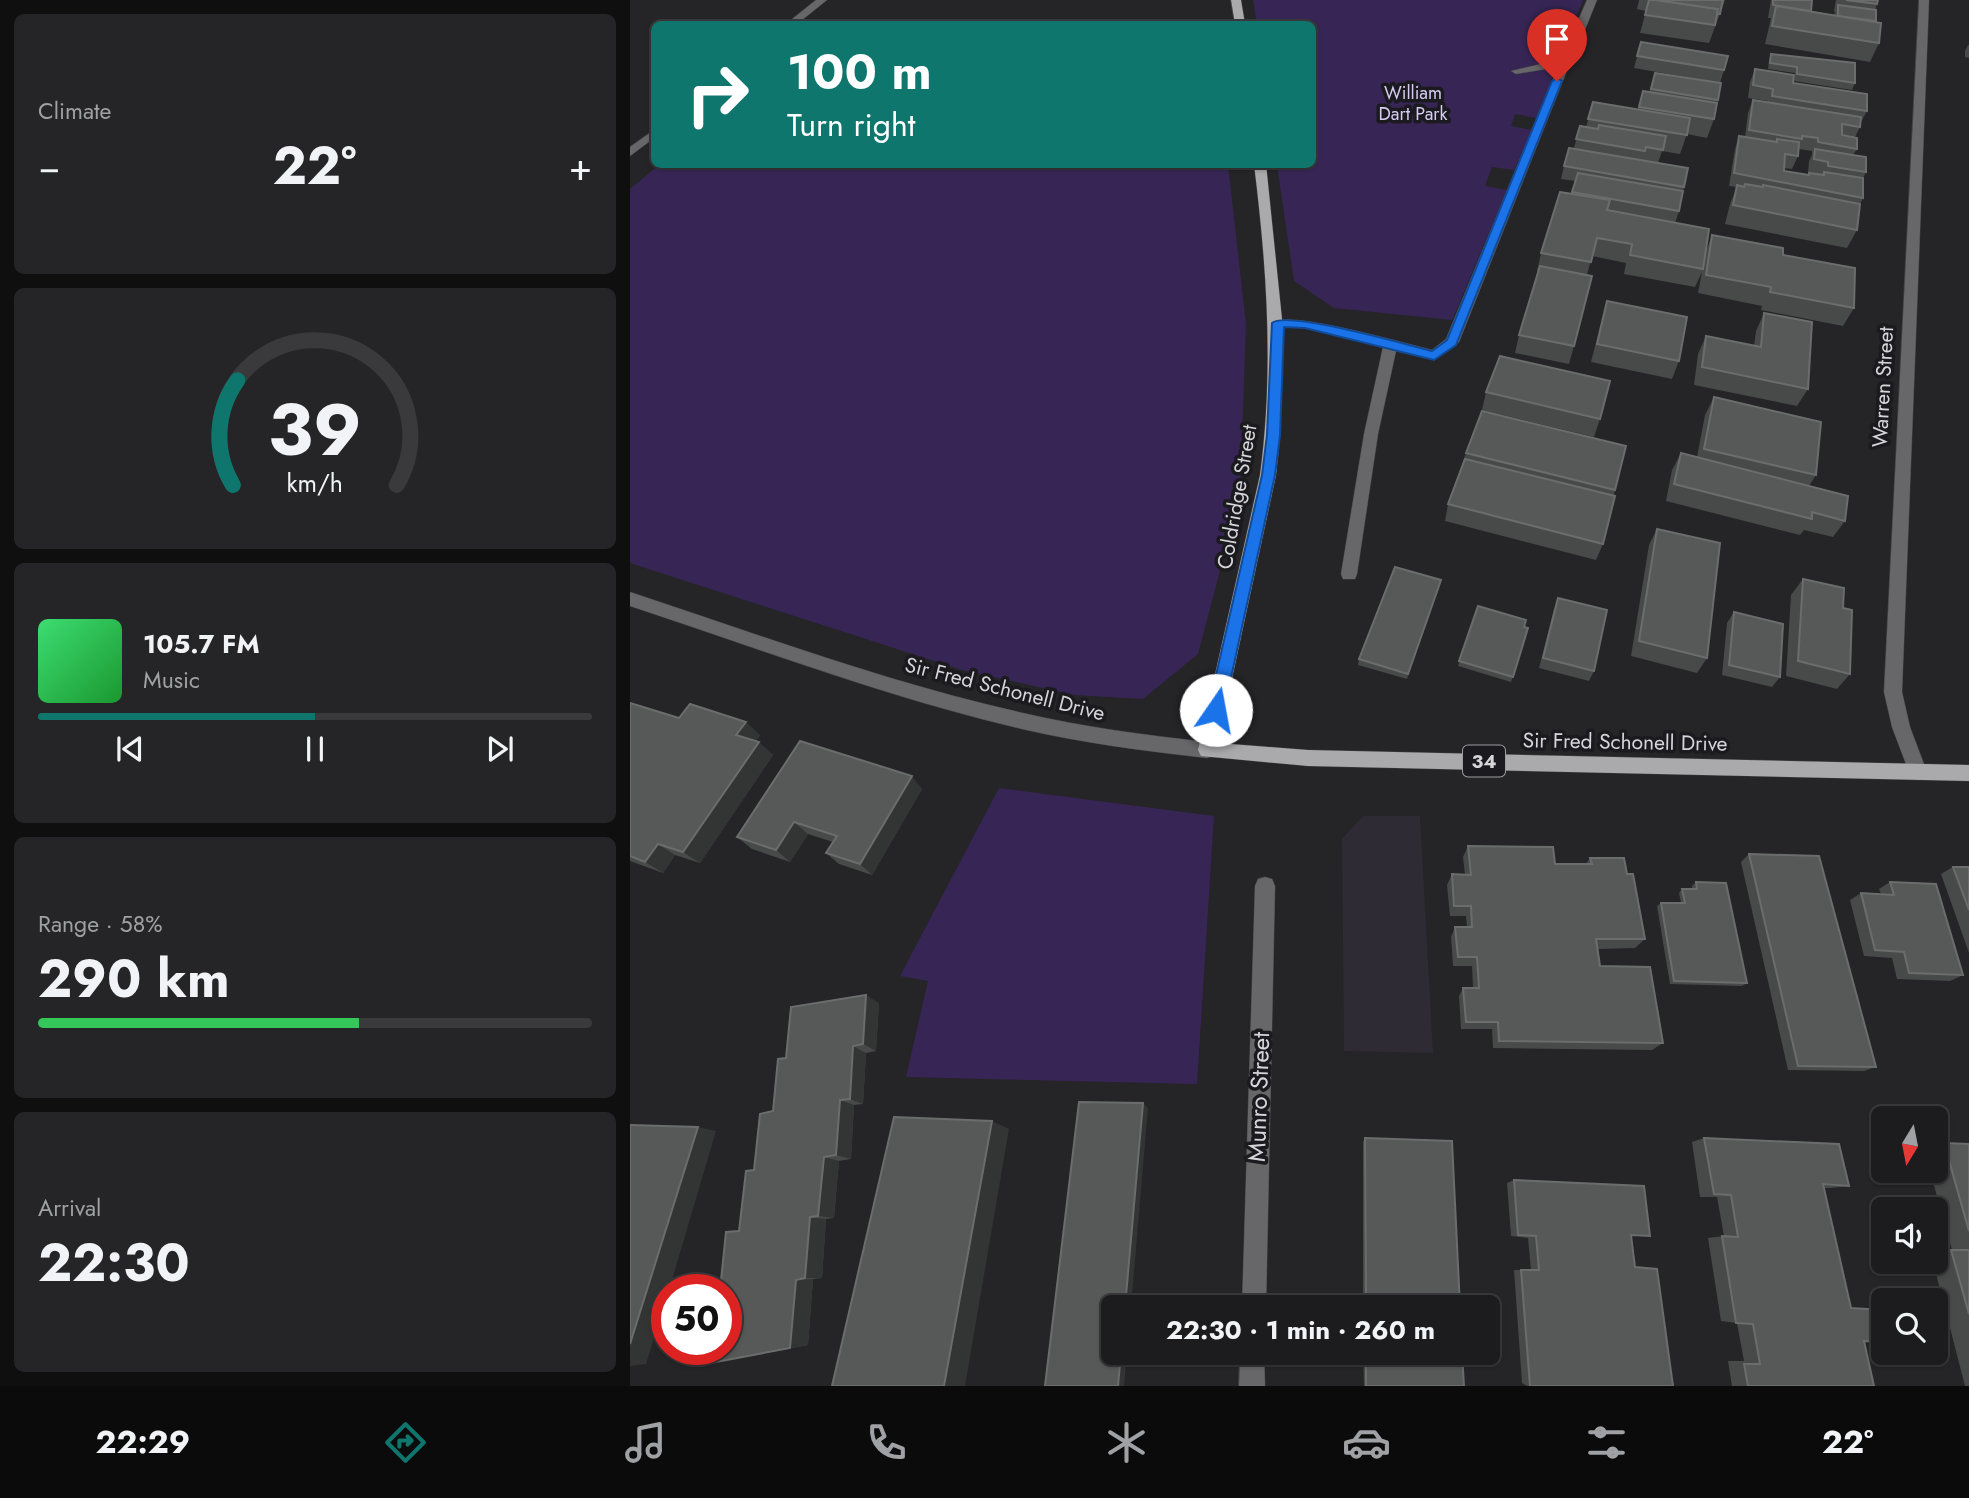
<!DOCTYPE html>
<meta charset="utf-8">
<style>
:root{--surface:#1c1b1d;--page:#252426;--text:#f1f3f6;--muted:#a0a1a4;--line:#3a393b;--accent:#0f766e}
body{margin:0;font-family:Jost,sans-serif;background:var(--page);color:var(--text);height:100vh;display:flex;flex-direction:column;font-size:26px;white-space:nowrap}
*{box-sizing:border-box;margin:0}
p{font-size:23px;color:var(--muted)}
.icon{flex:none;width:38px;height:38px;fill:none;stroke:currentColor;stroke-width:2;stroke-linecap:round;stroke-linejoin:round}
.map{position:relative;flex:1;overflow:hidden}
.details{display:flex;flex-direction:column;gap:14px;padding:14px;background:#0f0f10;width:630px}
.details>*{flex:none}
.guide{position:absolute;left:21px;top:21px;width:665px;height:147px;border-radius:10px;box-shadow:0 2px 5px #0004,0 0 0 2px var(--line);background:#0f766e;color:#fff;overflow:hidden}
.needle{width:46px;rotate:190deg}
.buttons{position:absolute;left:1241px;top:1106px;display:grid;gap:14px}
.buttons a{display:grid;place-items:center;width:77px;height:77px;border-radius:10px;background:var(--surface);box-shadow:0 2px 5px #0004,0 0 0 2px var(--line);font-size:35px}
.speed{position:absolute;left:21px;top:1274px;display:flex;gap:14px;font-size:35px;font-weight:700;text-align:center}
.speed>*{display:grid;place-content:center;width:91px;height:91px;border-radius:50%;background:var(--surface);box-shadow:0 2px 5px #0004,0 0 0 2px var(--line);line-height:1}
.speed .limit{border:10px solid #d22;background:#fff;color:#111}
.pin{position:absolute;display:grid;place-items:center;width:60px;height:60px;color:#fff;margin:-72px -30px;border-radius:50% 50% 50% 0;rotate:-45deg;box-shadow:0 0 7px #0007}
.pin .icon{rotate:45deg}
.me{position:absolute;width:77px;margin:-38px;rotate:12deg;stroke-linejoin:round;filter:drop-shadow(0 0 5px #0008)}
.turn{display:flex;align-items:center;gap:24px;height:147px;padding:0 21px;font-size:32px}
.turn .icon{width:91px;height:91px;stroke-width:2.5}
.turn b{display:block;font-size:49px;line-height:60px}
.big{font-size:52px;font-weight:700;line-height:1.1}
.details .tile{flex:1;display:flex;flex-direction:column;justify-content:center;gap:10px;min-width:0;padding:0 24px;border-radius:10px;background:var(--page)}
.details .dial{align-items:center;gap:0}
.dial svg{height:182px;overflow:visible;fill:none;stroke:var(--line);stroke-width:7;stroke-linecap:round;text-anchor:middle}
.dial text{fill:var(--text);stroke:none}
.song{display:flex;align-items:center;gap:21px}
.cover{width:84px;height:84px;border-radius:10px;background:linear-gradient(135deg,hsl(140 70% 55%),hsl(130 70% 35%))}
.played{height:7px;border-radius:4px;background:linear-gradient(90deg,var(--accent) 50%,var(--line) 50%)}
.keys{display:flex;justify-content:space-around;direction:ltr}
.heat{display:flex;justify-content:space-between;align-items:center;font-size:38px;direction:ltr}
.charge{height:10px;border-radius:5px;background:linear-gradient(90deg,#34c759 58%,var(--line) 0)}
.trip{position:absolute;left:471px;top:1295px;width:399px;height:70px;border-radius:10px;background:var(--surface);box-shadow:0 2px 5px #0004,0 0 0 2px var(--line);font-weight:700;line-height:70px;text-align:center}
.dock{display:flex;height:112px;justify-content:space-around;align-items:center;background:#0b0b0c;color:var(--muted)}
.dock .icon{width:49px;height:49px}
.dock .selected{color:var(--accent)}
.dock b{font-size:32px;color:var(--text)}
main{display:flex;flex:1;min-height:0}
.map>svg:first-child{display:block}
.built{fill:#2e2b35}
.green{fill:#372655}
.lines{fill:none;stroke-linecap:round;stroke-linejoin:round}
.minor-casing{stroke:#414043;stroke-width:1}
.major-casing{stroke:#414043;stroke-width:1}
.minor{fill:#676668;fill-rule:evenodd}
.major{fill:#aaa9ac;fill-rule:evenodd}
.wall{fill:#474a48;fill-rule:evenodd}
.shaded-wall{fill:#333534}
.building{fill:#565957;stroke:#6a6d6c;stroke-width:2}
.route{fill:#1a73e8;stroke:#114b97;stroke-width:2}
.labels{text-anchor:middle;stroke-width:7;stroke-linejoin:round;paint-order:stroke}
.far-park-label{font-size:18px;fill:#d7ccf4;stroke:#1b1a1e}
.shield{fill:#1b1a1e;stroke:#9e9da0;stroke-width:2}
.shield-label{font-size:19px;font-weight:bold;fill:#d6d5d8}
.street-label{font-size:21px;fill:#d6d5d8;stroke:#1b1a1e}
.near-street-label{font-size:24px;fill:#d6d5d8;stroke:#1b1a1e}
</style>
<main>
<section class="details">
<div class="tile"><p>Climate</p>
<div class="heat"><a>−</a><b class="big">22°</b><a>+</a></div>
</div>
<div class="tile dial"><svg viewBox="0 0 100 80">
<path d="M14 69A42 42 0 1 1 86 69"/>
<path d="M14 69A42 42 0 0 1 16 23" stroke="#0f766e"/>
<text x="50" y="56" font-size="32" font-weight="700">39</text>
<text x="50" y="72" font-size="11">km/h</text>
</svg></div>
<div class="tile">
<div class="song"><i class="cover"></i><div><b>105.7 FM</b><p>Music</p></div></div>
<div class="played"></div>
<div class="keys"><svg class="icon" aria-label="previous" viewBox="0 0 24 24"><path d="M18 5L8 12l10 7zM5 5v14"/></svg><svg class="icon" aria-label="pause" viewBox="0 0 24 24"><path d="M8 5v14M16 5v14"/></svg><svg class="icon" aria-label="next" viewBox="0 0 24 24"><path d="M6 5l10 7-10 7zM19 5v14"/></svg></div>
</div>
<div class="tile"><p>Range · 58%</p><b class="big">290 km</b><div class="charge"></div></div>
<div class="tile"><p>Arrival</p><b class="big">22:30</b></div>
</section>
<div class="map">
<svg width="1339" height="1386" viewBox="0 0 1339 1386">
<rect width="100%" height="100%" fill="#252427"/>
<path class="built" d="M733,816h57l13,237 -89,-2 -2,-212z"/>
<g class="green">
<path d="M623,0h330l-47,118 -21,-4 -4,12 21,4 -18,40 -22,-3 -7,19 22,4 -55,130 -118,-12 -40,-27 -17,-116 35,-1v-140h-55z"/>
<path d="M29,165h569l18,159 -6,171 -42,159 -55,45 -69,-4 -112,-25 -332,-107v-374z"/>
<path d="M369,788l215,28 -17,268 -291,-7 22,-96 -28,-5z"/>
</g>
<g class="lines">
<g class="minor-casing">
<g id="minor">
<path d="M186,0h11l-30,24h-11z"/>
<path d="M957,0h10l-17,42 -16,19 4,6 -2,6 -107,269 -25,18 -38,-9 -18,83 -21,140 -2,5h-12l-2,-5 23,-140 19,-87 -78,-19 -27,-1 -7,-4c15,-14 136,21 161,27l14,-11 112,-272 -42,7 -5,-3 34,-8 20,-13z"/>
<path d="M1289,0h10l-27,692 8,35 17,45 -3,6 -6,2 -6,-2 -3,-6 -17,-45 -8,-35z"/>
<path d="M24,130v8l-24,18v-9z"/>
<path d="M0,592c130,43 259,91 393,121 60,14 122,22 184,29l6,2 3,6 -3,6 -6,2c-62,-7 -124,-15 -185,-29 -133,-31 -262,-80 -392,-123z"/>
<path d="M635,877l7,2 3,7 -9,421h-24l13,-421 3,-7z"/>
<path d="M610,1353h24l1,33h-26z"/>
</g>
</g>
<g class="major-casing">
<g id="major">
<path d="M601,0h10l4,24h-10z"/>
<path d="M624,164h12l16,155 -2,116 -4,40 -58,268 90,7 661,15v16l-661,-15 -107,-10 -3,-6 62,-275c14,-105 7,-206 -6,-311z"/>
</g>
</g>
<use href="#minor" class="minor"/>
<use href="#major" class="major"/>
</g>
<g class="wall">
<path d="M1009,0h86l-16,43 -69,-10 6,-22 -9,-2z"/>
<path d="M1141,0h41l-1,11 23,4 1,-3 -1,-1 2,-11h42l-1,4 -2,6 4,33 -9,19 -105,-18 6,-26h-3z"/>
<path d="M1011,42l83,28 -4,13 -86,-15z"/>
<path d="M1338,45h1v13l-4,-1v-6z"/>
<path d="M1141,54l84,29 -3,7 -58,-9 1,-8 -27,-4 1,-9z"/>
<path d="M1125,69l112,42 -7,13v3l-5,10 2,12 -4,6 13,17 -3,6v20l-3,6 -3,26 -10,18 -122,-24 5,-20 7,-17 -8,-1 6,-37 4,-13 6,1 3,-24 5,-13 15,3v-2l-20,-3 2,-16zM1169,149l13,2v4l-3,6 -1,11 14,3 -13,-2 -1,2 -24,-4v-3l8,1 6,-13z"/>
<path d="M1025,73l63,27 -4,19 -7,19 -20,-4 -7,20 -18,-3 -4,12 26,24 -5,24 -4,12 31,28 6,-16 71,20 71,53 -11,18 -82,-16 1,-4 -64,-13 4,-21 -7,15 -71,-13 2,-11 -34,-7 -5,19 -13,71 -5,18 -54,-11 4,-18 19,-63 -1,-1 4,-18 31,-59 3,-13 -14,-2 3,-13 10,-18 6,-22 6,1 7,-25 45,8 5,-19 6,1z"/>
<path d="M977,301l72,60 -7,18 -81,-17 11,-43z"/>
<path d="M1134,313l44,76 -11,17 -103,-21 4,-31 8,-18 48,10 2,-15z"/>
<path d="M856,392l114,27 -6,18 -112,-27z"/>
<path d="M1084,397l102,78 -7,11 36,35 -12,16 -29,-7 -4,5 -134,-34 6,-31 9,-17 16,4 8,-42z"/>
<path d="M836,453l149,37 -12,54 -7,16 -151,-39 3,-17z"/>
<path d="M1027,529l50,129 -10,15 -66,-17 18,-111z"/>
<path d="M1173,579l40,29 7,66 -13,15 -51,-13 5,-81z"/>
<path d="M811,580l-34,99 -49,-14 1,-6z"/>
<path d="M928,598l36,73 -5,10 -50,-13 15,-59z"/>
<path d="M848,606l50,22 -17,54 -53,-16z"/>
<path d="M1104,612l46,65 -8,10 -50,-12 5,-52z"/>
<path d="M0,703l49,15 81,17 -4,6 17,14 -73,108 -25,-8 -12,18 -33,-12z"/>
<path d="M292,789l-50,86 -33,-11 -13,-11 7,-11 -25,-8 -18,28 -38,-13 -15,-12z"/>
<path d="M838,846l87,18h31l4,-6 37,16 18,65 -10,9 -37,1 2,17 63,77 -11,7 -159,-2 -1,-19h-31l-2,-33 4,-8h10l-1,-22h-19l-2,-29 4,-10h12l-1,-11h-16l-3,-31 5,-11 13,1 -2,-18z"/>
<path d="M1119,854l127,213 -12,4 -76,-1 -47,-208z"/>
<path d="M1323,867h16v86l-28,-79z"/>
<path d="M1066,882l51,101 -5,3 -72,-2 -13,-78 4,-3h20l-2,-10 3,-4h10v-3z"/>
<path d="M1260,882l73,93 -13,6 -53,-2 -5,-21 -28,-2 -14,-56 11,-7 20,1 -2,-5z"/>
<path d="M249,1003l-3,48 -10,2 -3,51 -9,1 -3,54 -12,2 -5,57 -8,1 -4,59 -9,1 -5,66 -108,20 39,-134 15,-61 19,-59 13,-53z"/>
<path d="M735,1138l95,169h-97v-165z"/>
<path d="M1074,1138l145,48 -18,2h-7l27,120 13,33 10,45h-142l-4,-25h16l-7,-38 -16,-2 -13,-83 16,-2 -7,-39h-17l-8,-55z"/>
<path d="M1314,1143l25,1v242h-4l-32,-124h3v-12h16l-22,-79h6v-26z"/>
<path d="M884,1180l136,56h-19l4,31 38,119h-146l-5,-3 -8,-113h17l-3,-32 -17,-2 -4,-53z"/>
<path d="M733,1353h99l2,33h-100z"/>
</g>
<g class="shaded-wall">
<path d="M811,580l-1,6 -33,93 1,-5z"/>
<path d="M116,722l14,13 -9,13 -15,-13z"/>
<path d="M129,742l14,13 -73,108 -17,-11z"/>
<path d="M282,776l10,13 -50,86 -12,-11z"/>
<path d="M164,822l14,12 -18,28 -14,-12z"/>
<path d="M28,844l17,11 -12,18 -18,-11z"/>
<path d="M236,995l13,8 -3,48 -13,-7z"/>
<path d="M223,1046l13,7 -3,51 -13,-5z"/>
<path d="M210,1100l14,5 -3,54 -15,-4z"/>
<path d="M513,1103l5,5 -17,199h-6z"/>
<path d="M362,1121l17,8 -44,257h-21z"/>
<path d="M68,1127l18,4 -47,159h-2v6l-21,68 -16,2v-22z"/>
<path d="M194,1157l15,4 -5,57 -16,-2z"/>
<path d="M180,1217l16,2 -4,59h-17z"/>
<path d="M183,1279l-5,66 -18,3 6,-68z"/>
<path d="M491,1353h6l-3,33h-6z"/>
</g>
<g class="building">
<path d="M1019,0h7l62,9 -3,16 -70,-10z"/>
<path d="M1026,0h67l-3,14h-3l1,-5z"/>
<path d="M1143,0h39l-1,11 -38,-6z"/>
<path d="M1216,0h32l-1,4z"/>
<path d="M1208,5l38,5v11l-38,-5z"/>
<path d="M1146,6l105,17 -2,20 -107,-17z"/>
<path d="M533,22v2h-13v-1z"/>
<path d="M1011,42l87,14 -4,14 -87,-14z"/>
<path d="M1141,54l84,9v20l-58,-9v-7l-27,-4z"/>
<path d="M1125,69l39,6 -1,8 74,11v17l-95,-15 1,-7 -20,-4z"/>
<path d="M1025,73l66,10 -3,17 -67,-11z"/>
<path d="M1013,91l74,12 -3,16 -75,-12z"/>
<path d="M1123,100l108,17 -1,10 -18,-3v11l15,3v11l-39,-7v-4l-16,-2v3l-53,-9z"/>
<path d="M963,102l97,16 -3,17 -99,-16z"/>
<path d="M969,125l67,11 -3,14 -17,-3 -1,4 -69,-12 4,-13 18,3z"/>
<path d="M1109,136l38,6v-3l22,3 -1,14 -13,-2 -1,17 25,4v-2l15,2v-3l39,6v20l-129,-25z"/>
<path d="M939,148l119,20 -4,19 -120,-21z"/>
<path d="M1185,149l51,8v15l-38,-6v-4l-14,-3z"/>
<path d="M948,173l105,18 -4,20 -107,-19z"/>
<path d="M1115,184l18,3v-2l97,19 -3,26 -124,-25 4,-20 7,2z"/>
<path d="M930,192l50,8 -3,10 102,19 -6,40 -73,-14 2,-11 -35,-6 -6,24 -50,-9z"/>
<path d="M1082,235l71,13v7l72,13 -1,40 -84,-16 1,-5 -65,-12z"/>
<path d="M910,266l52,10 -18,70 -55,-11z"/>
<path d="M977,301l80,16 -8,44 -82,-17z"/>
<path d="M1134,313l48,9 -4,67 -106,-22 4,-31 55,11z"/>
<path d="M870,356l110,25 -10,38 -114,-27z"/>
<path d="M1084,397l107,25 -5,53 -112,-26z"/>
<path d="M852,411l144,35 -11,44 -149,-37z"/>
<path d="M1051,453l167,43 -3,25 -33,-9v7l-138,-35z"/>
<path d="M835,459l150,37 -12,48 -155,-40z"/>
<path d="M1027,529l63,14 -13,115 -68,-17z"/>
<path d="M765,567l46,13 -33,94 -49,-15z"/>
<path d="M1173,579l41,9 -1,20 9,2 -2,64 -52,-13z"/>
<path d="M928,598l49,12 -13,61 -51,-13z"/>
<path d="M848,606l48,14 -2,7 4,1 -15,49 -54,-16z"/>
<path d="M1104,612l49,12 -3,53 -51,-12z"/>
<path d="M0,703l49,15 11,-14 56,18 -10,13 23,7 -76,110 -25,-8 -13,18 -15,-6z"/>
<path d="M170,741l112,35 -52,88 -34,-11 11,-17 -43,-14 -18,28 -39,-13z"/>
<path d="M838,846l85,1 2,17h37l-2,-6h34l3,16h6l12,65h-49l4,27 50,1 13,76 -164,-2 -1,-19h-32l-3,-34h16l-2,-31h-19l-3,-30h17l-1,-21h-17l-2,-32 19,1z"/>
<path d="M1119,854l70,2 57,211 -78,-1z"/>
<path d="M1323,867h16v43z"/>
<path d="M1066,882l30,1 21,100 -73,-2 -13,-78h24l-3,-14h15z"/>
<path d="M1260,882l46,2 27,91 -54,-2 -5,-21 -29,-2 -14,-57 33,2z"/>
<path d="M236,995l-3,49 -10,2 -3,53 -10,1 -4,55 -12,2 -6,59 -8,1 -5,61 -9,2 -6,68 -90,17 2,-16h24v-59h-6l6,-58 13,-1 7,-60 8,-1 6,-56 13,-3 5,-52 8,-1 5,-51z"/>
<path d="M449,1102l64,1 -18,204h-12v46h8l-3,33h-73z"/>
<path d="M264,1117l98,4 -48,265h-112z"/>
<path d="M0,1125l68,2 -68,217z"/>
<path d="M735,1138l87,3 8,166h-94z"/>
<path d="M1074,1138l135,6 10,42 -26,-2 28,124 32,2v32l-19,-1 10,45h-126l-4,-22h16l-7,-40 -17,-1 -14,-87 16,1 -7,-42 -17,-1z"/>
<path d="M1314,1143l25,1v87z"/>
<path d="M884,1180l130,6 6,50 -19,-1 4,32 22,2 16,117h-143l-9,-116h18l-3,-34 -18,-1z"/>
<path d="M1321,1250h18v64z"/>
<path d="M736,1353h96l2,33h-98z"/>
</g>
<path class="route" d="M927,78l5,3 -106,264 -22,15 -129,-32 -21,-1 -4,108 -5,40 -51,235 -3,5h-11l-2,-5 54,-235 5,-40 5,-112c15,-13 135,22 160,28l15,-11 105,-259z"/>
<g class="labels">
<g class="far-park-label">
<text x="783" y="99">William<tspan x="783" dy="21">Dart Park</tspan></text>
</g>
<rect class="shield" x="833" y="745.5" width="42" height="31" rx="5"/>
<g class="shield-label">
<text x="854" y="768">34</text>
</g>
<g class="street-label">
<text transform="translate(1253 387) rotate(-87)" y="7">Warren Street</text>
<text transform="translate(607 497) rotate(-80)" y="7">Coldridge Street</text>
<text transform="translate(375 689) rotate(14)" y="7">Sir Fred Schonell Drive</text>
<text transform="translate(995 742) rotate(1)" y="7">Sir Fred Schonell Drive</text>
</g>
<g class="near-street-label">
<text transform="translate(629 1097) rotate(-88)" y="8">Munro Street</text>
</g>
</g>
</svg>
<div class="buttons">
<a><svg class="needle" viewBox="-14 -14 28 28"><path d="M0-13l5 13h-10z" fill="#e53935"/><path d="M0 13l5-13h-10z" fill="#a0a1a4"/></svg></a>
<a><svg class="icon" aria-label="sound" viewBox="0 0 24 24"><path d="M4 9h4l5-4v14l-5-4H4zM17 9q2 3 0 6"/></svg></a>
<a><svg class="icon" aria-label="search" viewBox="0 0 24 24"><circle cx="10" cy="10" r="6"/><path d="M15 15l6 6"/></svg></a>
</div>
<div class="speed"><div class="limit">50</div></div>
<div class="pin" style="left:927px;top:81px;background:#d93025"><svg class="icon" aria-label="arrive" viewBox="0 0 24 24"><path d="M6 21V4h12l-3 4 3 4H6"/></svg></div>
<svg class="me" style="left:586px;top:710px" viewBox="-20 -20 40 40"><circle r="19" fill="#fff"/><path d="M0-13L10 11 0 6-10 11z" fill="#1a73e8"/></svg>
<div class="trip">22:30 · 1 min · 260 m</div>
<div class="guide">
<div class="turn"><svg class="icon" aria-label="right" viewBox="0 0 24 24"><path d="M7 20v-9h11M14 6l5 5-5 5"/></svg><div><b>100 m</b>Turn right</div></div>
</div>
</div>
</main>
<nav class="dock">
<b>22:29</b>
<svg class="icon selected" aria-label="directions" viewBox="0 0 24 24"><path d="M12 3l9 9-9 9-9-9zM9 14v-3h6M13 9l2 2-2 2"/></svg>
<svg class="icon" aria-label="music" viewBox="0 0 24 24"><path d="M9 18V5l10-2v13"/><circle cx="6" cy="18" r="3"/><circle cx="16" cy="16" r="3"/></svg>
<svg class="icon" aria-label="phone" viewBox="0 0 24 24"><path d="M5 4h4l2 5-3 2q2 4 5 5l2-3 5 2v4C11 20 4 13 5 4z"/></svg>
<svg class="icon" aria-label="climate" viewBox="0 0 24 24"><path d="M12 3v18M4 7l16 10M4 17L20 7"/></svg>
<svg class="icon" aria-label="car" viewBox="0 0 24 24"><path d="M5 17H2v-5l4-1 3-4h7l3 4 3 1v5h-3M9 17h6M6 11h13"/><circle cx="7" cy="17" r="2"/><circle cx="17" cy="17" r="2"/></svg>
<svg class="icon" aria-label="filters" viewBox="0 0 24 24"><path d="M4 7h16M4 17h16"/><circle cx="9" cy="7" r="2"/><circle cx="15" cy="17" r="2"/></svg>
<b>22°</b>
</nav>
